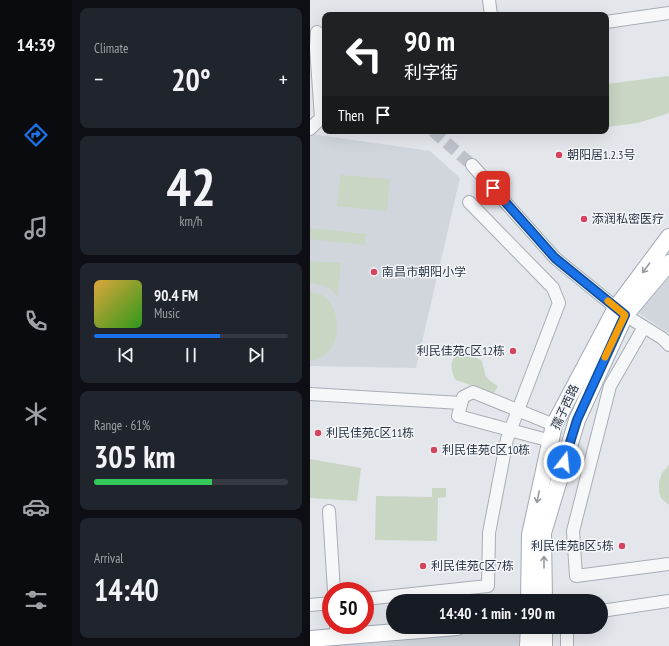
<!DOCTYPE html>
<meta charset="utf-8">
<style>
:root{--surface:#171b24;--page:#20242c;--text:#f1f3f6;--muted:#9ea1a6;--line:#363941;--accent:#1a73e8}
body{margin:0;font-family:"PT Sans Narrow","Noto Sans SC",sans-serif;background:var(--page);color:var(--text);height:100vh;display:flex;flex-direction:column;font-size:15px;white-space:nowrap}
*{box-sizing:border-box;margin:0}
p{font-size:13px;color:var(--muted)}
.icon{flex:none;width:22px;height:22px;fill:none;stroke:currentColor;stroke-width:2;stroke-linecap:round;stroke-linejoin:round}
.map{position:relative;flex:1;overflow:hidden}
.details{display:flex;flex-direction:column;gap:8px;padding:8px;background:#0d0f14;width:238px}
.details>*{flex:none}
.banner{position:absolute;left:12px;top:12px;width:287px;height:122px;border-radius:8px;box-shadow:0 4px 16px #0002;background:#202124;color:#fff;overflow:hidden}
.speed{position:absolute;left:12px;top:582px;display:flex;gap:8px;font-size:20px;font-weight:700;text-align:center}
.speed>*{display:grid;place-content:center;width:52px;height:52px;border-radius:50%;background:var(--surface);box-shadow:0 4px 16px #0002;line-height:1}
.speed .limit{border:6px solid #d22;background:#fff;color:#111}
.pin{position:absolute;display:grid;place-items:center;width:34px;height:34px;color:#fff;margin:-17px;border-radius:8px;box-shadow:0 2px 6px #0006}
.me{position:absolute;width:44px;margin:-22px;rotate:16deg;stroke-linejoin:round;filter:drop-shadow(0 0 3px #0008)}
.turn{display:flex;align-items:center;gap:14px;height:84px;padding:0 16px;font-size:18px}
.turn .icon{width:52px;height:52px;stroke-width:2.5}
.turn b{display:block;font-size:28px;line-height:34px}
.then{display:flex;align-items:center;height:38px;padding:0 16px;background:#0003;gap:8px;font-size:15px}
.big{font-size:30px;font-weight:700;line-height:1.1}
.details .widget{flex:1;display:flex;flex-direction:column;justify-content:center;gap:6px;min-width:0;padding:0 14px;border-radius:8px;background:var(--page)}
.details .dial{align-items:center;gap:0}
.dial b{font-size:52px;line-height:1}
.song{display:flex;align-items:center;gap:12px}
.cover{width:48px;height:48px;border-radius:6px;background:linear-gradient(135deg,hsl(40 70% 55%),hsl(110 70% 35%))}
.played{height:4px;border-radius:2px;background:linear-gradient(90deg,var(--accent) 65%,var(--line) 65%)}
.keys{display:flex;justify-content:space-around;direction:ltr}
.heat{display:flex;justify-content:space-between;align-items:center;font-size:22px;direction:ltr}
.charge{height:6px;border-radius:3px;background:linear-gradient(90deg,#34c759 61%,var(--line) 0)}
.trip{position:absolute;left:76px;top:594px;width:222px;height:40px;border-radius:20px;background:var(--surface);box-shadow:0 4px 16px #0002;font-weight:700;line-height:40px;text-align:center}
main{display:flex;flex:1;min-height:0}
.tabs{display:flex;flex-direction:column;width:72px;justify-content:space-around;align-items:center;background:#090b0e;color:var(--muted)}
.tabs .icon{width:28px;height:28px}
.tabs .on{color:var(--accent)}
.tabs b{font-size:18px;color:var(--text)}
.map>svg:first-child{display:block}
.built{fill:#d1d6dd}
.green{fill:#c9d6c4}
.lines{fill:none;stroke-linecap:round;stroke-linejoin:round}
.minor-tunnel{stroke:#bec2ca;stroke-width:12;stroke-dasharray:12 6;stroke-linecap:butt}
.minor-casing{stroke:#a8adb6;stroke-width:14}
.major-casing{stroke:#a2abb8;stroke-width:18}
.minor{stroke:#f6f7f9;stroke-width:12}
.major{stroke:#fff;stroke-width:16}
.oneway{stroke:#949aa2}
.route-casing{stroke:#114b97;stroke-width:10}
.route{stroke:#1a73e8;stroke-width:7}
.slow{stroke:#f59e0b;stroke-width:7}
.poi-dot{fill:#d3455f;stroke:#f3f5f8;stroke-width:1.5}
.labels{text-anchor:middle;stroke-width:3;stroke-linejoin:round;paint-order:stroke}
.poi-label{font-size:12px;fill:#2a3444;stroke:#f3f5f8;text-anchor:start}
.street-label{font-size:12px;fill:#2a3444;stroke:#f3f5f8}
</style>
<main>
<nav class="tabs">
<b>14:39</b>
<svg class="icon on" aria-label="directions" viewBox="0 0 24 24"><path d="M12 3l9 9-9 9-9-9zM9 14v-3h6M13 9l2 2-2 2"/></svg>
<svg class="icon" aria-label="music" viewBox="0 0 24 24"><path d="M9 18V5l10-2v13"/><circle cx="6" cy="18" r="3"/><circle cx="16" cy="16" r="3"/></svg>
<svg class="icon" aria-label="phone" viewBox="0 0 24 24"><path d="M5 4h4l2 5-3 2q2 4 5 5l2-3 5 2v4C11 20 4 13 5 4z"/></svg>
<svg class="icon" aria-label="climate" viewBox="0 0 24 24"><path d="M12 3v18M4 7l16 10M4 17L20 7"/></svg>
<svg class="icon" aria-label="car" viewBox="0 0 24 24"><path d="M5 17H2v-5l4-1 3-4h7l3 4 3 1v5h-3M9 17h6M6 11h13"/><circle cx="7" cy="17" r="2"/><circle cx="17" cy="17" r="2"/></svg>
<svg class="icon" aria-label="filters" viewBox="0 0 24 24"><path d="M4 7h16M4 17h16"/><circle cx="9" cy="7" r="2"/><circle cx="15" cy="17" r="2"/></svg>
</nav>
<section class="details">
<div class="widget"><p>Climate</p>
<div class="heat"><a>−</a><b class="big">20°</b><a>+</a></div>
</div>
<div class="widget dial"><b>42</b><p>km/h</p></div>
<div class="widget">
<div class="song"><i class="cover"></i><div><b>90.4 FM</b><p>Music</p></div></div>
<div class="played"></div>
<div class="keys"><svg class="icon" aria-label="previous" viewBox="0 0 24 24"><path d="M18 5L8 12l10 7zM5 5v14"/></svg><svg class="icon" aria-label="pause" viewBox="0 0 24 24"><path d="M8 5v14M16 5v14"/></svg><svg class="icon" aria-label="next" viewBox="0 0 24 24"><path d="M6 5l10 7-10 7zM19 5v14"/></svg></div>
</div>
<div class="widget"><p>Range · 61%</p><b class="big">305 km</b><div class="charge"></div></div>
<div class="widget"><p>Arrival</p><b class="big">14:40</b></div>
</section>
<div class="map">
<svg width="359" height="646" viewBox="0 0 359 646">
<rect width="100%" height="100%" fill="#e3e6eb"/>
<g class="built">
<path d="M1,134l119,17 30,27 -44,190 -106,-2v-231z"/>
<path d="M359,278v55l-31,-20z"/>
<path d="M192,627h20v19h-208v-4z"/>
</g>
<g class="green">
<path d="M359,76v37l-31,10 -32,4v-43z"/>
<path d="M30,175l50,4 -3,32 -50,-5z"/>
<path d="M0,228l56,6 -1,11 -55,-6z"/>
<path d="M0,261l31,2 -3,34c-10,-12 -13,-11 -28,-14z"/>
<path d="M0,292c5,1 11,2 15,5 17,13 16,50 -3,60 -5,2 -7,4 -12,3z"/>
<path d="M153,353l7,1 12,7c4,15 1,16 16,25l-4,7 -38,-13c-4,-6 -8,-19 1,-25 1,-2 4,-2 6,-2z"/>
<path d="M0,459l51,9 -4,33 -47,-3z"/>
<path d="M359,465v40l-8,-7 -2,-7v-9l3,-9z"/>
<path d="M122,488h14v9l-8,1 -1,43 -62,-1 1,-44 56,1z"/>
</g>
<g class="lines">
<g class="minor-tunnel">
<path d="M7,32l8,7"/>
<path d="M123,131l39,34"/>
</g>
<g class="minor-casing">
<g id="minor">
<path d="M179,0l2,15"/>
<path d="M296,22l63,-9"/>
<path d="M0,129l11,-11 -5,-71 1,-15"/>
<path d="M162,165l83,93 70,57 37,23 7,7"/>
<path d="M334,327l-34,59 -37,145 3,45 93,-12"/>
<path d="M0,394l151,9"/>
<path d="M241,441l-93,-25 5,-19 10,-5 81,33"/>
<path d="M19,511l5,80"/>
<path d="M55,599l123,-13 1,-53 18,-94 52,-136 -6,-15 -84,-86"/>
<path d="M0,605l21,-2"/>
<path d="M291,611l68,-10"/>
<path d="M26,625l1,12"/>
<path d="M257,627v19"/>
</g>
</g>
<g class="major-casing">
<g id="major">
<path d="M219,601l1,-66 24,-110 62,-117 53,-71"/>
<path d="M234,601l-1,-68 34,-113 48,-105 44,-52"/>
<path d="M0,639l147,-12"/>
<path d="M218,646l1,-19"/>
<path d="M234,646v-19"/>
</g>
</g>
<use href="#minor" class="minor"/>
<use href="#major" class="major"/>
</g>
<defs><path id="oneway-shaft" d="M-6 0H5M1.5-3L5.5 0L1.5 3" fill="none" stroke-width="1.6" stroke-linecap="round" stroke-linejoin="round"/></defs>
<g class="oneway">
<use href="#oneway-shaft" transform="translate(336 268) rotate(127)"/>
<use href="#oneway-shaft" transform="translate(228 497) rotate(102)"/>
<use href="#oneway-shaft" transform="translate(234 562) rotate(-90)"/>
</g>
<g class="lines">
<g class="route-casing">
<path id="route" d="M183,188l62,70 70,57 -48,105 -13,42"/>
</g>
<use href="#route" class="route"/>
<path class="slow" d="M295,357l20,-42 -17,-14"/>
</g>
<g class="poi-dot">
<circle cx="249" cy="155" r="4"/>
<circle cx="274" cy="219" r="4"/>
<circle cx="64" cy="272" r="4"/>
<circle cx="203" cy="351" r="4"/>
<circle cx="8" cy="433" r="4"/>
<circle cx="124" cy="450" r="4"/>
<circle cx="312" cy="546" r="4"/>
<circle cx="113" cy="566" r="4"/>
</g>
<g class="labels">
<g class="poi-label">
<text x="257" y="159">朝阳居1.2.3号</text>
<text x="282" y="223">添润私密医疗</text>
<text x="72" y="276">南昌市朝阳小学</text>
<text x="195" y="355" text-anchor="end">利民佳苑C区12栋</text>
<text x="16" y="437">利民佳苑C区11栋</text>
<text x="132" y="454">利民佳苑C区10栋</text>
<text x="304" y="550" text-anchor="end">利民佳苑B区5栋</text>
<text x="121" y="570">利民佳苑C区7栋</text>
</g>
<g class="street-label">
<text transform="translate(255 407) rotate(-65)" y="4">孺子西路</text>
</g>
</g>
</svg>
<div class="speed"><div class="limit">50</div></div>
<div class="pin" style="left:183px;top:188px;background:#d93025"><svg class="icon" aria-label="arrive" viewBox="0 0 24 24"><path d="M6 21V4h12l-3 4 3 4H6"/></svg></div>
<svg class="me" style="left:254px;top:462px" viewBox="-20 -20 40 40"><circle r="17" fill="#1a73e8" stroke="#fff" stroke-width="3"/><path d="M0-11L8 9 0 5-8 9z" fill="#fff"/></svg>
<div class="trip">14:40 · 1 min · 190 m</div>
<div class="banner">
<div class="turn"><svg class="icon" aria-label="left" viewBox="0 0 24 24"><path d="M17 20v-9H6M10 6l-5 5 5 5"/></svg><div><b>90 m</b>利字街</div></div>
<div class="then">Then<svg class="icon" aria-label="arrive" viewBox="0 0 24 24"><path d="M6 21V4h12l-3 4 3 4H6"/></svg></div>
</div>
</div>
</main>
